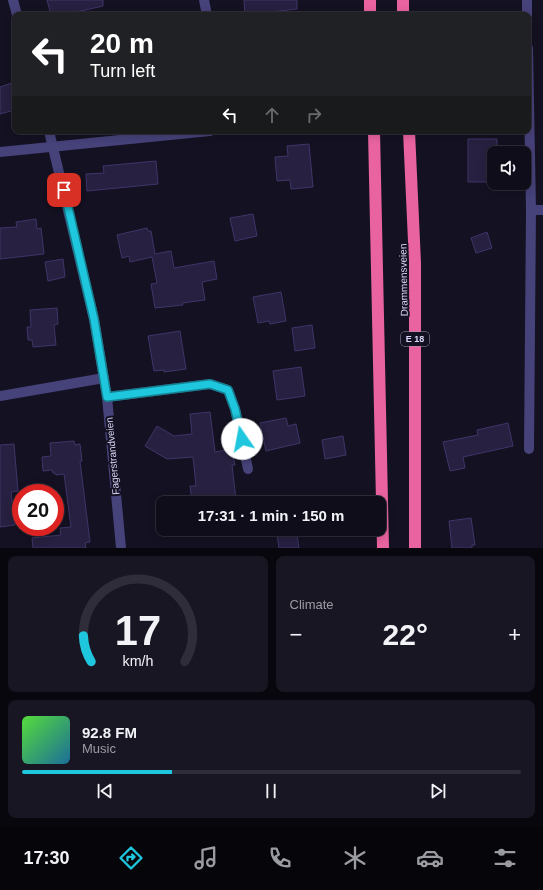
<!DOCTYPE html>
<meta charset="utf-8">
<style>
:root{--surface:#0f0d1a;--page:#181623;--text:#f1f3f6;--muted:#9b9ca2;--line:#2f2d39;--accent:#1fc7de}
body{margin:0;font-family:Helvetica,sans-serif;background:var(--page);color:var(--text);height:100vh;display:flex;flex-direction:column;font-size:15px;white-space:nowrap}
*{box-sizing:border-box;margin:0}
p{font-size:13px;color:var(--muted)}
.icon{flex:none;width:22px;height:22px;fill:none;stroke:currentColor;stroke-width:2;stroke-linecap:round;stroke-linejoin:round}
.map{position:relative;height:548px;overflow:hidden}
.details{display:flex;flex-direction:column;gap:8px;padding:8px;background:#08070e;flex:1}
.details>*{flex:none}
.guide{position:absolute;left:12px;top:12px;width:519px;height:122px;border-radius:8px;box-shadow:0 2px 10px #0003,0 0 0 1px var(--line);background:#202124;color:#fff;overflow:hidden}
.tools{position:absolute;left:487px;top:146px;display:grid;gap:8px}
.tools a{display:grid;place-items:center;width:44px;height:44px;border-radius:8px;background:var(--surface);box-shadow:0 2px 10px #0003,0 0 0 1px var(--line);font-size:20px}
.speed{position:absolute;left:12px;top:484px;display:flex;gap:8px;font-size:20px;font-weight:700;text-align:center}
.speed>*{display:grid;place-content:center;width:52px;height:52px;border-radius:50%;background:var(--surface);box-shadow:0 2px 10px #0003,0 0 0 1px var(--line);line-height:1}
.speed .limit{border:6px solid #d22;background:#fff;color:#111}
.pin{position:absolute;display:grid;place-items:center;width:34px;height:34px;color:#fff;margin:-17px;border-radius:8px;box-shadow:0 2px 6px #0006}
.me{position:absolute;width:44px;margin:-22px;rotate:348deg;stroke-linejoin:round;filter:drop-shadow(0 0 3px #0008)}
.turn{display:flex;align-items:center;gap:14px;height:84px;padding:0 12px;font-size:18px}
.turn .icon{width:52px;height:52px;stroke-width:2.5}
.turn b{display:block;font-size:28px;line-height:34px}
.lanes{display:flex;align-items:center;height:38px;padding:0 12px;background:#0003;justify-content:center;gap:20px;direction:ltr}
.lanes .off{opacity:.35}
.big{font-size:30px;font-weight:800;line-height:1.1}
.details .tile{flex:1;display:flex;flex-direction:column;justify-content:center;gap:6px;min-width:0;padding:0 14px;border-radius:8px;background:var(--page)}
.details .dial{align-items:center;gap:0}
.dial svg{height:104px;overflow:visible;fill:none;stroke:var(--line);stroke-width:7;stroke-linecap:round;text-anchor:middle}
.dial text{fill:var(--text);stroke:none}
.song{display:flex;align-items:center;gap:12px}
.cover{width:48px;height:48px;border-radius:6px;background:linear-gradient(135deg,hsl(110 70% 55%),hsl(200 70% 35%))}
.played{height:4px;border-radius:2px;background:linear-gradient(90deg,var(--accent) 30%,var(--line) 30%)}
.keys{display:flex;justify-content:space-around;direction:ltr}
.heat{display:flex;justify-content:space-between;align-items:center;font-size:22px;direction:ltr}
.details .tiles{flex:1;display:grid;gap:8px;grid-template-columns:1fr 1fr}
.tile:last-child{grid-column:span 2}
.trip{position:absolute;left:156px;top:496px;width:230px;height:40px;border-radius:8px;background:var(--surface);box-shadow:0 2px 10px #0003,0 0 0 1px var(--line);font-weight:800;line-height:40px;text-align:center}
.dock{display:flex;height:64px;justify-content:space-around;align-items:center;background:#06050a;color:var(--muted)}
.dock .icon{width:28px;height:28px}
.dock .current{color:var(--accent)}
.dock b{font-size:18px;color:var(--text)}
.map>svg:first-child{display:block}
.building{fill:#272040;stroke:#403569}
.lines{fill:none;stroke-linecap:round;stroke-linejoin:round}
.minor{stroke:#46427a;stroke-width:10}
.highway{stroke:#e963a0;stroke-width:12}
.route-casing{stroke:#148190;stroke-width:10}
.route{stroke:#1fc7de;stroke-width:7}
.labels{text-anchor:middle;stroke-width:4;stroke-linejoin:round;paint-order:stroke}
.shield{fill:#141122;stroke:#a09cb8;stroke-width:1}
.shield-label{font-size:9px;font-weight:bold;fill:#dcd7f9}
.street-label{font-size:10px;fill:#dcd7f9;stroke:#141122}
</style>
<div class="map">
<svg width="543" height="548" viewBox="0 0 543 548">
<rect width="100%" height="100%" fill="#141122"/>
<g class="building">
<path d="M47,0h56v6l-40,9h-12z"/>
<path d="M244,0h53v9l-52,6z"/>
<path d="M12,83l3,11v16l-15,4v-27z"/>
<path d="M468,139h29v14h-3v29h-26z"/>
<path d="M309,144l4,43 -22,2 -1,-9 -13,1 -2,-24 13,-1 -1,-10z"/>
<path d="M156,161l2,23 -71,7 -1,-17 18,-1 -1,-7z"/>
<path d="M253,214l4,22 -22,5 -5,-23z"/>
<path d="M36,219l1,10 4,-1 3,26 -44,5v-31l17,-1 -1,-5z"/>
<path d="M147,228l1,3h3l4,23 16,-3 3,17 40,-7 3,18 -15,3 3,18 -23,3 1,2 -28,3 -4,-24 6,-1 -5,-26 -22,5 -1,-6 -7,2 -5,-23z"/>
<path d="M487,232l5,16 -16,5 -5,-15z"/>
<path d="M63,259l2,18 -17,4 -3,-19z"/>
<path d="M281,292l5,29 -16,3 -1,-3 -11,2 -5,-26z"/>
<path d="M57,308l1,16 -4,1 2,20 -23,2 -1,-7h-4l-1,-13h4l-1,-17z"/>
<path d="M312,325l3,23 -20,3 -3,-23z"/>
<path d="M180,331l6,38 -22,3v-2l-10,1 -6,-35z"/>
<path d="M301,367l4,29 -28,4 -4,-29z"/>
<path d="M210,412l5,40 16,-3 4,16h-3l4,35 -7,1v2h-31v-3l-6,1 -2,-15h6l-3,-29 -26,2 -22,-13 12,-20 17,10 18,-2 -2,-20z"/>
<path d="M286,418l2,8 8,-2 4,19 -34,8 -6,-28z"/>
<path d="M508,423l5,23 -50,11 2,11 -15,3 -7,-29 35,-7 -1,-5z"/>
<path d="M343,436l3,19 -21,4 -3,-19z"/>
<path d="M74,441l1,4 5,-1 2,17h-2l10,81 -5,1 1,5h-53l-1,-10 29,-3 -1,-7 11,-1 -7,-53 -8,1 -1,-2h-2l-1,-3 -9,1 -1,-14 9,-1 -1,-13z"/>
<path d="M14,444l4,47 -7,1 4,33 -15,2v-82z"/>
<path d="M471,518l4,27h-3v3h-20l-3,-27z"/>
<path d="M276,529h20l3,19h-20z"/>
</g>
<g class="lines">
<g class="minor">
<path d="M13,0l4,15"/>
<path d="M204,0l3,15"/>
<path d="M527,0v15"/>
<path d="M528,48l3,162 -2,239"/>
<path d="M49,131l45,188 13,78 14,151"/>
<path d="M0,152l210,-21"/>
<path d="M531,210h12"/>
<path d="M0,396l104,-18"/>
<path d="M107,397l103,-13 18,6 7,19 13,60"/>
</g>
<g class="highway">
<path d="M370,0v15"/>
<path d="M403,0v15"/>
<path d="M374,131l9,417"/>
<path d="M409,131l6,132v285"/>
</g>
</g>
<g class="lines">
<g class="route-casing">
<path id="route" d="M64,190l30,129 13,78 103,-13 18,6 7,19 7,30"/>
</g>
<use href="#route" class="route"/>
</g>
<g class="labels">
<rect class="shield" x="401" y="332" width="28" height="14" rx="3"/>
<g class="shield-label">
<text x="415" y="342">E 18</text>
</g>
<g class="street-label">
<text transform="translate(403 280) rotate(-91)" y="4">Drammensveien</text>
<text transform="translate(112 456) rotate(-95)" y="4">Fagerstrandveien</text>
</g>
</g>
</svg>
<div class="tools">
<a><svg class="icon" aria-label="sound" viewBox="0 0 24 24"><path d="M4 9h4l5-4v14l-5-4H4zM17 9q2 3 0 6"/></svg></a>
</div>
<div class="speed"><div class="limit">20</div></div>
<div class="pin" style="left:64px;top:190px;background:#d93025"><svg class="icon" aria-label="arrive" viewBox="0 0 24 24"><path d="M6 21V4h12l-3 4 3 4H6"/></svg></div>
<svg class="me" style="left:242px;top:439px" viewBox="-20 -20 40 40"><circle r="19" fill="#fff"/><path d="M0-13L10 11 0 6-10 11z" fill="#1fc7de"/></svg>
<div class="trip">17:31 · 1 min · 150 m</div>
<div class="guide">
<div class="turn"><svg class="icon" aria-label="left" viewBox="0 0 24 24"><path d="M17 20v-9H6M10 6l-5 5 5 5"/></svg><div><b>20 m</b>Turn left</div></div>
<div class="lanes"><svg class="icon" aria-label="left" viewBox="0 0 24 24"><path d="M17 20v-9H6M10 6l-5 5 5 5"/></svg><svg class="icon off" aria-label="ahead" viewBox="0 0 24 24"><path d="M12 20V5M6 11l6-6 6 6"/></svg><svg class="icon off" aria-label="right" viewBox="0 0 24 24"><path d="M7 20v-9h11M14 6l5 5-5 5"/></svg></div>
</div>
</div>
<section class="details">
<div class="tiles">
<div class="tile dial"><svg viewBox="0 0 100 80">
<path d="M14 69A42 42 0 1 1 86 69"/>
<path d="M14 69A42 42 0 0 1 8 49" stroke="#1fc7de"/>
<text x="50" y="56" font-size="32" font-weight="700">17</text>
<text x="50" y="72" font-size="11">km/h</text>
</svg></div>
<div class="tile"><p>Climate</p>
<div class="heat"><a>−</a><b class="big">22°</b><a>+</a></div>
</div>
<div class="tile">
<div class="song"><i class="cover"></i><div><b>92.8 FM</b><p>Music</p></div></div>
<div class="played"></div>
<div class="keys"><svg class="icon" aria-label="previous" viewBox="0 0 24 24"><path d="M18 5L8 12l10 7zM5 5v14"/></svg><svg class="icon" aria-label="pause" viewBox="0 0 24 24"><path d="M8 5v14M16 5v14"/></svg><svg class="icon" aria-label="next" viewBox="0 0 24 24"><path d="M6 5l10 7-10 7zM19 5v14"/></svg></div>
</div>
</div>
</section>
<nav class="dock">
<b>17:30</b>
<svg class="icon current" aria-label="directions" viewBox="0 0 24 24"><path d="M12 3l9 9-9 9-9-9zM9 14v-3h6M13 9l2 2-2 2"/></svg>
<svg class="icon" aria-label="music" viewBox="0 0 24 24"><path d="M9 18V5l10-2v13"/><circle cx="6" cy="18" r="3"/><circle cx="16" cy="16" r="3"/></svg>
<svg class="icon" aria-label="phone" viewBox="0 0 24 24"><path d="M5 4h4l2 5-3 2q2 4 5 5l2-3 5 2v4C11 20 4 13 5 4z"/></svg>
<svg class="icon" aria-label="climate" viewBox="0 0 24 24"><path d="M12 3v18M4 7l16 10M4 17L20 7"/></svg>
<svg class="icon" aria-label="car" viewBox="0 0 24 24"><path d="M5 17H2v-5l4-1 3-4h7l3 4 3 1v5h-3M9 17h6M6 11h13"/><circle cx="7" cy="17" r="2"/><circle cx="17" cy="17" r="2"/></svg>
<svg class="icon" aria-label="filters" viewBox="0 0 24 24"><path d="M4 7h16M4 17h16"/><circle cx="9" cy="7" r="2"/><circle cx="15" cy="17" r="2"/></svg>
</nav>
